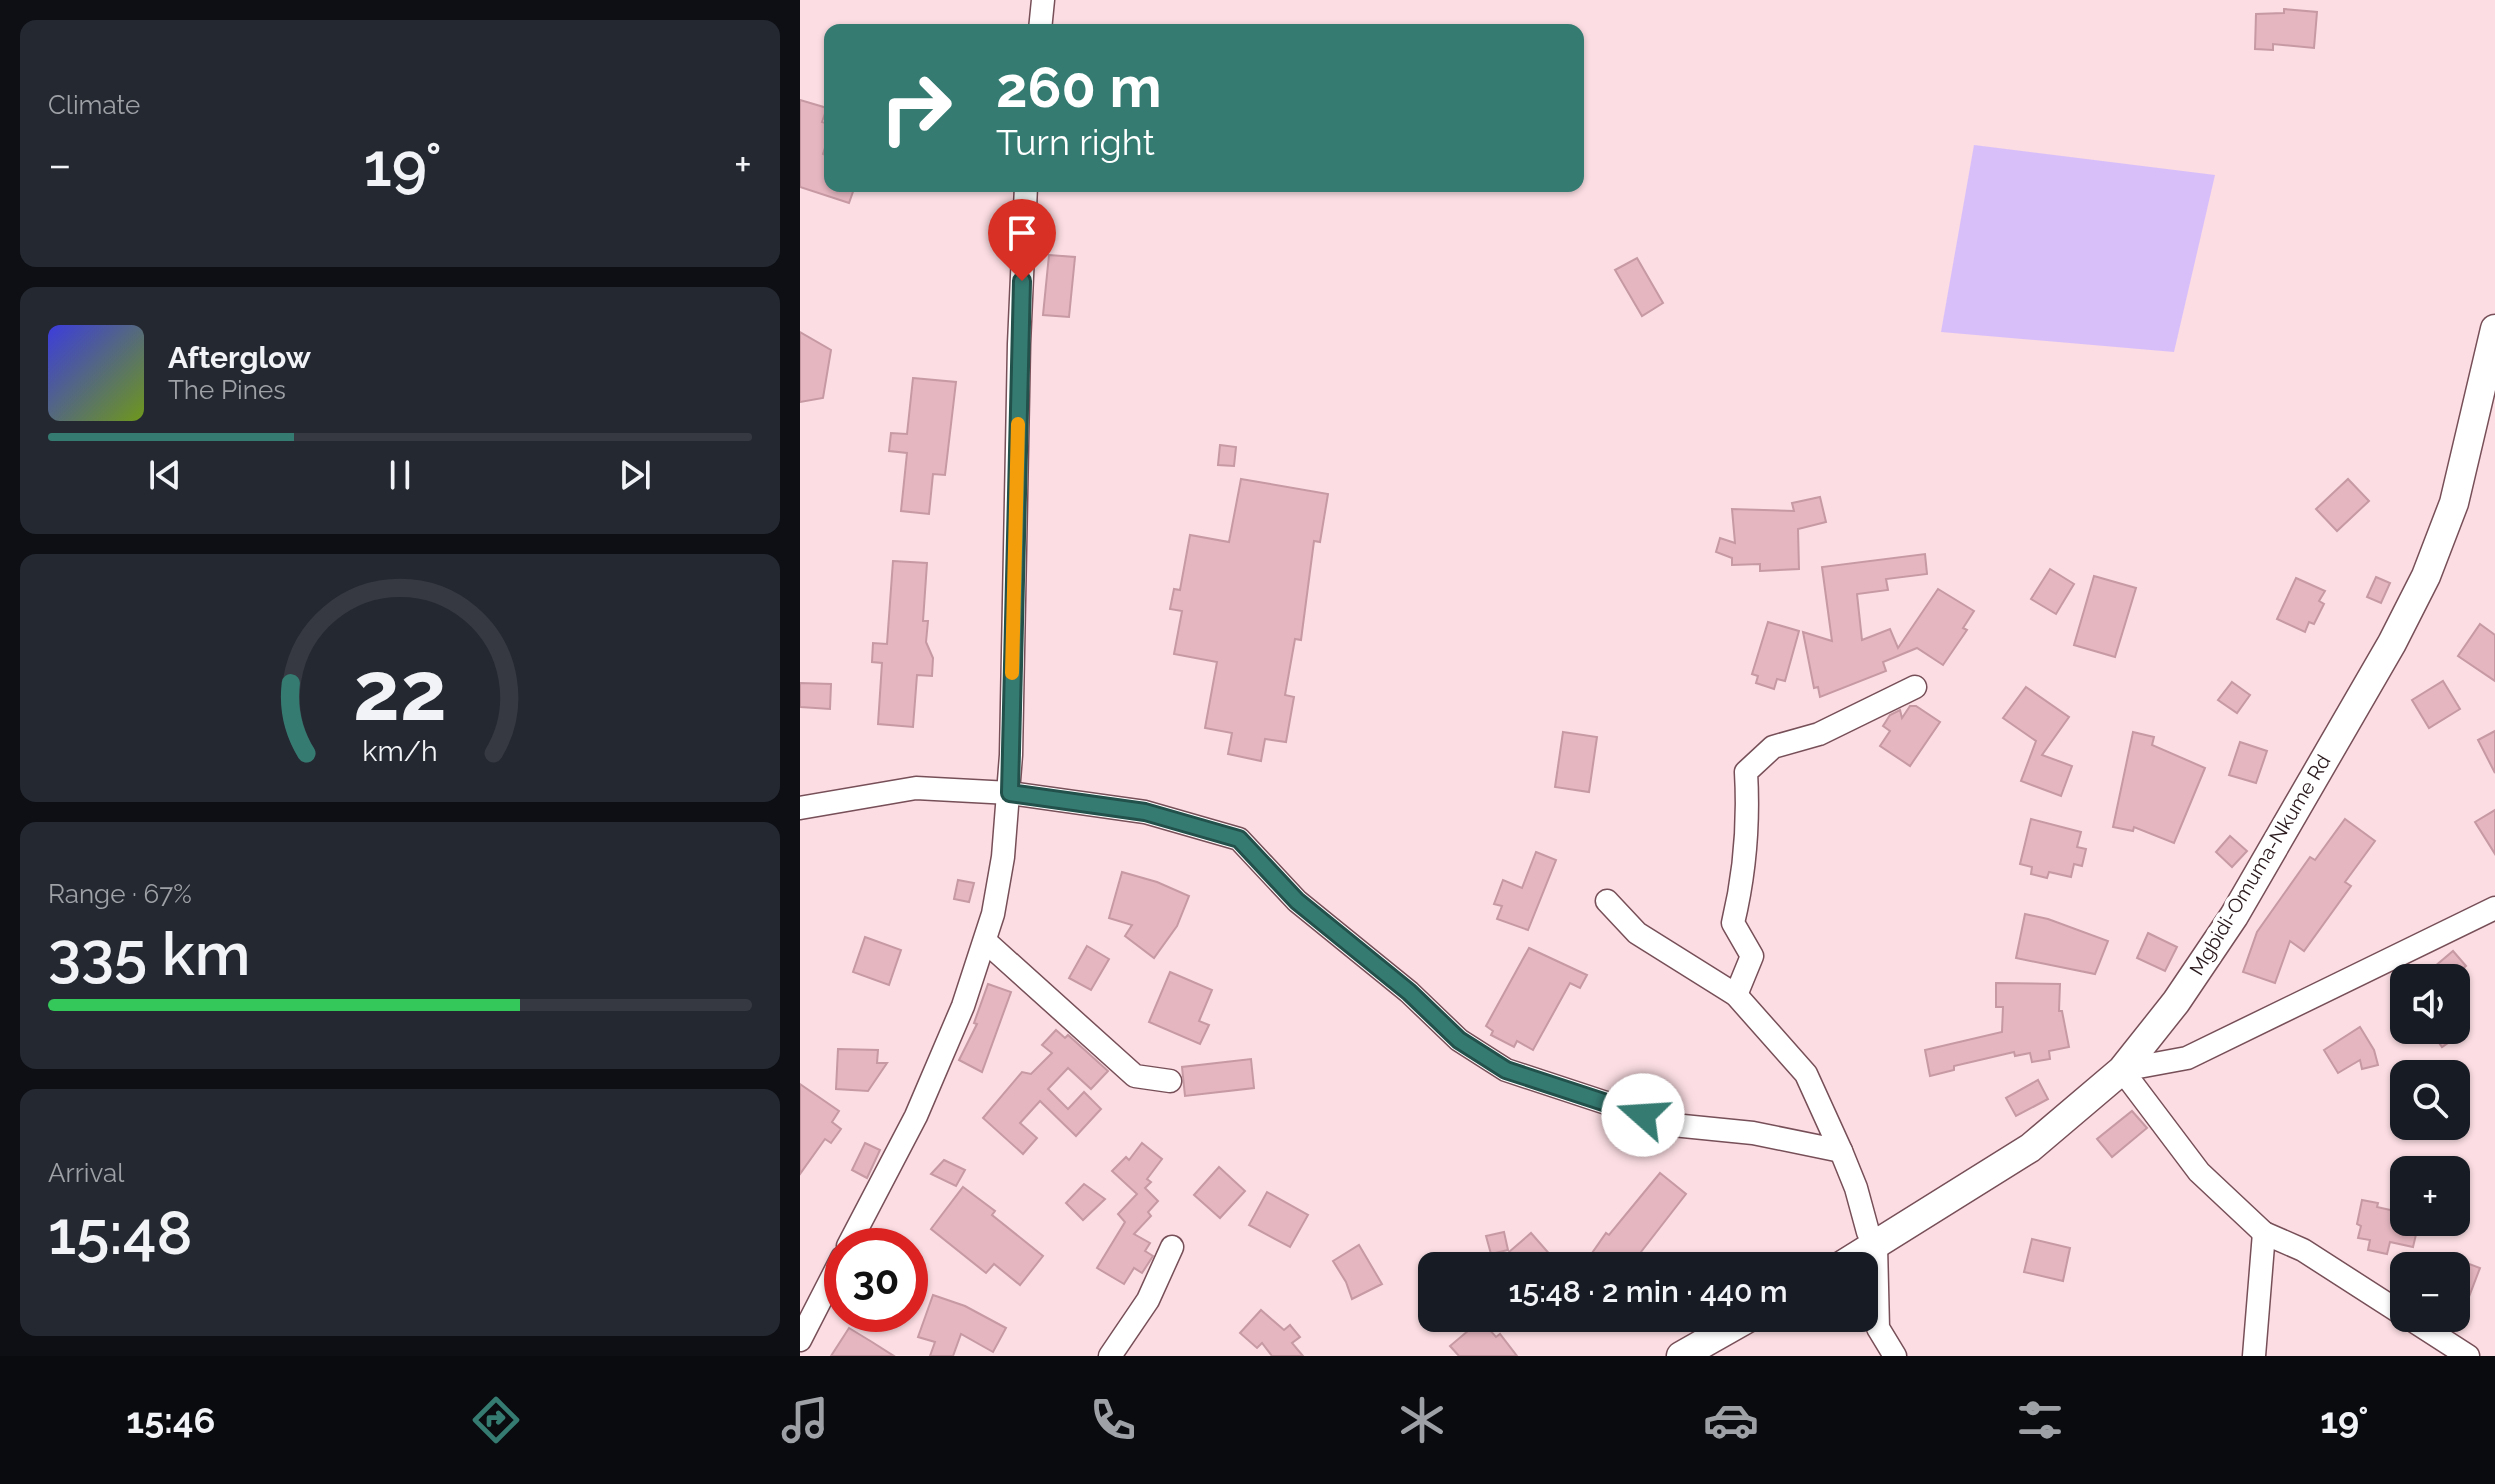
<!DOCTYPE html>
<meta charset="utf-8">
<style>
:root{--surface:#171b24;--page:#242831;--text:#f1f3f6;--muted:#9ea1a6;--line:#363941;--accent:#357b72}
body{margin:0;font-family:Raleway,sans-serif;background:var(--page);color:var(--text);height:100vh;display:flex;flex-direction:column;font-size:30px;white-space:nowrap}
*{box-sizing:border-box;margin:0}
p{font-size:26px;color:var(--muted)}
.icon{flex:none;width:44px;height:44px;fill:none;stroke:currentColor;stroke-width:2;stroke-linecap:round;stroke-linejoin:round}
.map{position:relative;flex:1;overflow:hidden}
.details{display:flex;flex-direction:column;gap:20px;padding:20px;background:#0d0f14;width:800px}
.details>*{flex:none}
.banner{position:absolute;left:24px;top:24px;width:760px;height:168px;border-radius:16px;box-shadow:0 2px 6px #0004;background:#357b72;color:#fff;overflow:hidden}
.tools{position:absolute;left:1590px;top:964px;display:grid;gap:16px}
.tools a{display:grid;place-items:center;width:80px;height:80px;border-radius:16px;background:var(--surface);box-shadow:0 2px 6px #0004;font-size:40px}
.speed{position:absolute;left:24px;top:1228px;display:flex;gap:16px;font-size:40px;font-weight:700;text-align:center}
.speed>*{display:grid;place-content:center;width:104px;height:104px;border-radius:50%;background:var(--surface);box-shadow:0 2px 6px #0004;line-height:1}
.speed .limit{border:12px solid #d22;background:#fff;color:#111}
.pin{position:absolute;display:grid;place-items:center;width:68px;height:68px;color:#fff;margin:-82px -34px;border-radius:50% 50% 50% 0;rotate:-45deg;box-shadow:0 0 8px #0007}
.pin .icon{rotate:45deg}
.me{position:absolute;width:88px;margin:-44px;rotate:289deg;stroke-linejoin:round;filter:drop-shadow(0 0 6px #0008)}
.turn{display:flex;align-items:center;gap:28px;height:168px;padding:0 40px;font-size:36px}
.turn .icon{width:104px;height:104px;stroke-width:2.5}
.turn b{display:block;font-size:56px;line-height:68px}
.big{font-size:60px;font-weight:600;line-height:1.1}
.details .tile{flex:1;display:flex;flex-direction:column;justify-content:center;gap:12px;min-width:0;padding:0 28px;border-radius:16px;background:var(--page)}
.details .dial{align-items:center;gap:0}
.dial svg{height:208px;overflow:visible;fill:none;stroke:var(--line);stroke-width:7;stroke-linecap:round;text-anchor:middle}
.dial text{fill:var(--text);stroke:none}
.song{display:flex;align-items:center;gap:24px}
.cover{width:96px;height:96px;border-radius:12px;background:linear-gradient(135deg,hsl(240 70% 55%),hsl(80 70% 35%))}
.played{height:8px;border-radius:4px;background:linear-gradient(90deg,var(--accent) 35%,var(--line) 35%)}
.keys{display:flex;justify-content:space-around;direction:ltr}
.heat{display:flex;justify-content:space-between;align-items:center;font-size:44px;direction:ltr}
.charge{height:12px;border-radius:6px;background:linear-gradient(90deg,#34c759 67%,var(--line) 0)}
.trip{position:absolute;left:618px;top:1252px;width:460px;height:80px;border-radius:16px;background:var(--surface);box-shadow:0 2px 6px #0004;font-weight:600;line-height:80px;text-align:center}
.tabs{display:flex;height:128px;justify-content:space-around;align-items:center;background:#090b0e;color:var(--muted)}
.tabs .icon{width:56px;height:56px}
.tabs .on{color:var(--accent)}
.tabs b{font-size:36px;color:var(--text)}
main{display:flex;flex:1;min-height:0}
.map>svg:first-child{display:block}
.water{fill:#d9bffa}
.building{fill:#e5b6c0;stroke:#c699a3;stroke-width:2}
.lines{fill:none;stroke-linecap:round;stroke-linejoin:round}
.minor-casing{stroke:#774f58;stroke-width:25}
.tertiary-casing{stroke:#774f58;stroke-width:31}
.minor{stroke:#fff;stroke-width:22}
.tertiary{stroke:#fff;stroke-width:28}
.route-casing{stroke:#22504a;stroke-width:20}
.route{stroke:#357b72;stroke-width:14}
.slow{stroke:#f59e0b;stroke-width:14}
.labels{text-anchor:middle;stroke-width:8;stroke-linejoin:round;paint-order:stroke}
.street-label{font-size:20px;fill:#29181c;stroke:#fff}
</style>
<main>
<section class="details">
<div class="tile"><p>Climate</p>
<div class="heat"><a>−</a><b class="big">19°</b><a>+</a></div>
</div>
<div class="tile">
<div class="song"><i class="cover"></i><div><b>Afterglow</b><p>The Pines</p></div></div>
<div class="played"></div>
<div class="keys"><svg class="icon" aria-label="previous" viewBox="0 0 24 24"><path d="M18 5L8 12l10 7zM5 5v14"/></svg><svg class="icon" aria-label="pause" viewBox="0 0 24 24"><path d="M8 5v14M16 5v14"/></svg><svg class="icon" aria-label="next" viewBox="0 0 24 24"><path d="M6 5l10 7-10 7zM19 5v14"/></svg></div>
</div>
<div class="tile dial"><svg viewBox="0 0 100 80">
<path d="M14 69A42 42 0 1 1 86 69"/>
<path d="M14 69A42 42 0 0 1 8 42" stroke="#357b72"/>
<text x="50" y="56" font-size="32" font-weight="700">22</text>
<text x="50" y="72" font-size="11">km/h</text>
</svg></div>
<div class="tile"><p>Range · 67%</p><b class="big">335 km</b><div class="charge"></div></div>
<div class="tile"><p>Arrival</p><b class="big">15:48</b></div>
</section>
<div class="map">
<svg width="1695" height="1356" viewBox="0 0 1695 1356">
<rect width="100%" height="100%" fill="#fbdde3"/>
<path class="water" d="M1174,145l241,30 -41,177 -233,-20z"/>
<g class="building">
<path d="M1484,9l33,3 -3,36 -41,-4v6l-18,-1 1,-35 28,-1z"/>
<path d="M0,100l27,8 -5,14 8,2v8l-7,22 7,3v29h25l-6,17 -49,-16z"/>
<path d="M249,255l26,2 -6,60 -26,-2z"/>
<path d="M837,258l26,45 -21,13 -27,-46z"/>
<path d="M0,332l31,18 -8,48 -23,4z"/>
<path d="M113,378l43,4 -11,93 -12,-1 -4,40 -28,-3 6,-58 -18,-2 2,-18 16,1z"/>
<path d="M420,445l16,2 -2,19 -16,-1z"/>
<path d="M441,479l87,15 -8,48 -6,-1 -13,99 -6,-1 -10,56 9,2 -8,45 -21,-3 -4,22 -33,-7 4,-21 -27,-5 12,-66 -43,-8 8,-43 -12,-2 4,-20 6,1 10,-55 39,7z"/>
<path d="M1548,479l21,22 -32,30 -21,-22z"/>
<path d="M1020,497l6,25 -28,7 1,40 -39,2v-7l-28,1v-7l-16,-6 4,-14 15,5 -3,-34 62,2 -2,-8z"/>
<path d="M1125,554l2,20 -41,5 2,11 -31,4 5,46 28,-11 8,19 40,-59 36,22 -11,17 4,2 -24,35 -26,-17 -34,14 3,9 -66,26 -2,-10 -4,1 -11,-56 29,9 -10,-74z"/>
<path d="M93,561l34,2 -4,58h5l-2,21 7,16 -1,18 -15,-1 -4,52 -35,-3 4,-61 -10,-1 1,-19 14,1z"/>
<path d="M1250,569l24,15 -18,30 -25,-15z"/>
<path d="M1294,576l42,12 -21,69 -41,-12z"/>
<path d="M1576,577l14,6 -9,20 -14,-6z"/>
<path d="M1496,578l29,13 -6,10 5,3 -10,20 -5,-2 -4,10 -28,-13z"/>
<path d="M968,622l31,9 -14,50 -8,-2 -3,10 -18,-6 2,-7 -6,-2z"/>
<path d="M1680,624l15,11v46l-37,-25z"/>
<path d="M1643,681l17,28 -31,19 -17,-28z"/>
<path d="M1432,682l18,13 -13,18 -19,-13z"/>
<path d="M0,683l31,1 -1,25 -30,-2z"/>
<path d="M1226,687l43,30 -27,38 30,11 -11,30 -40,-15 15,-40 -33,-23z"/>
<path d="M1110,706h6l24,16 -30,44 -30,-20 10,-15 -7,-5 7,-11 10,-5 2,8z"/>
<path d="M1695,731v42l-17,-33z"/>
<path d="M763,732l34,5 -8,55 -34,-5z"/>
<path d="M1333,732l21,5 -2,8 53,23 -31,75 -40,-16 -1,4 -20,-4z"/>
<path d="M1440,742l27,9 -11,32 -27,-8z"/>
<path d="M1695,810v44l-20,-32z"/>
<path d="M1231,819l50,13 -4,15 9,2 -4,17 -8,-2 -3,13 -22,-5 -2,6 -16,-4 1,-7 -12,-3z"/>
<path d="M1545,819l30,22 -30,41 6,4 -47,65 -14,-10 -15,42 -32,-11 14,-40 53,-75 5,3z"/>
<path d="M1430,836l17,15 -15,16 -16,-15z"/>
<path d="M736,852l20,8 -28,70 -31,-11 5,-13 -8,-2 9,-24 19,8z"/>
<path d="M322,872l35,10 32,14 -12,30 -23,32 -29,-22 7,-11 -23,-7z"/>
<path d="M158,880l16,3 -5,19 -15,-3z"/>
<path d="M1225,914l23,5 60,22 -13,33 -79,-16z"/>
<path d="M1348,933l29,14 -12,24 -28,-13z"/>
<path d="M65,937l36,13 -12,35 -36,-13z"/>
<path d="M287,946l22,13 -18,31 -22,-12z"/>
<path d="M729,948l58,27 -7,13 -10,-5 -37,67 -16,-9 -3,6 -23,-12 2,-4 -7,-5z"/>
<path d="M1653,951l13,15 -14,12h-31z"/>
<path d="M370,972l42,18 -13,31 10,4 -9,19 -51,-22z"/>
<path d="M1196,983l64,1 -1,27h3l7,36 -20,4 1,8 -18,3 -2,-9 -15,3 -1,-4 -60,14v4l-24,6 -5,-26 77,-18 1,-25h-7z"/>
<path d="M188,984l23,8 -29,80 -23,-12 18,-36 -3,-1z"/>
<path d="M1560,1027l14,23 4,15 -16,4 -2,-9 -22,13 -14,-23z"/>
<path d="M256,1030l9,8 3,-3 40,36 -17,18 -23,-21 -20,21 20,20 16,-17 17,17 -25,27 -36,-35 -20,22 17,15 -14,16 -40,-36 39,-46 9,2 21,-21 -10,-8z"/>
<path d="M1630,1030h37l-25,17z"/>
<path d="M38,1049l40,1 -1,13h10l-19,28 -32,-2z"/>
<path d="M451,1059l3,29 -69,8 -3,-29z"/>
<path d="M1238,1080l10,19 -32,17 -10,-18z"/>
<path d="M0,1084l39,27 -7,11 9,7 -10,14 -6,-4 -25,35z"/>
<path d="M1332,1111l15,17 -35,29 -15,-18z"/>
<path d="M65,1143l15,7 -13,28 -15,-8z"/>
<path d="M342,1143l20,16 -15,20 4,3 -6,6 13,13 -10,11 3,4 -17,18 16,9 -5,8 8,5 -11,17 -8,-5 -10,16 -27,-16 28,-46 -7,-8 19,-20 -25,-23 14,-14 3,3z"/>
<path d="M144,1160l21,10 -9,16 -25,-12z"/>
<path d="M419,1167l26,24 -25,27 -26,-23z"/>
<path d="M860,1173l26,21 -56,72h-47l23,-33 3,2z"/>
<path d="M284,1184l21,15 -22,21 -17,-17z"/>
<path d="M163,1187l32,24 -3,4 51,41 -23,29 -26,-21 -8,9 -55,-44z"/>
<path d="M467,1192l41,23 -18,32 -41,-22z"/>
<path d="M1562,1200l16,3 -1,4 27,6v9h15l-6,25 -23,-5 -3,12 -19,-4 2,-10 -12,-2 3,-12 -4,-2z"/>
<path d="M704,1232l4,18 -17,4 -5,-18z"/>
<path d="M731,1233l29,33h-51l-7,-8z"/>
<path d="M1232,1239l38,9 -7,33 -39,-9z"/>
<path d="M559,1245l23,39 -30,15 -6,-17 -13,-21z"/>
<path d="M1656,1259l24,9 -23,60h-1z"/>
<path d="M133,1295l32,11 41,22 -13,24 -32,-18 -8,22h-23l5,-14 -17,-5z"/>
<path d="M461,1310l23,20 6,-5 10,12 -8,6 11,13h-31l-10,-13 -5,5 -17,-15z"/>
<path d="M681,1320l15,17 4,-3 17,22h-58l-9,-10z"/>
<path d="M49,1328l23,14 22,14h-63z"/>
</g>
<g class="lines">
<g class="minor-casing">
<g id="minor">
<path d="M240,30l3,-30"/>
<path d="M0,808l116,-20 94,5 135,19 94,27 58,62 112,91 50,48 47,30 167,55 80,8 88,18 -35,-77 -70,-79 -99,-62 -30,-32"/>
<path d="M185,941l150,135 35,5"/>
<path d="M936,995l16,-39 -19,-33c12,-50 16,-99 13,-151l27,-25 46,-13 96,-47"/>
<path d="M1041,1151l15,37 12,44 8,14 2,82 17,28"/>
<path d="M48,1246l68,-130 47,-110 30,-92 10,-57 8,-102 8,-411 7,-158"/>
<path d="M1604,1315l-101,-65 -39,-17 -65,-61 -77,-102 65,-12 308,-150"/>
<path d="M1609,1318l59,38"/>
<path d="M0,1340l42,-82"/>
<path d="M310,1356l38,-56 24,-53"/>
<path d="M1454,1356l10,-123"/>
</g>
</g>
<g class="tertiary-casing">
<g id="tertiary">
<path d="M1041,1266l189,-118 92,-78 54,-68 58,-86 158,-273 34,-67 28,-73 41,-174"/>
<path d="M881,1356l67,-38"/>
</g>
</g>
<use href="#minor" class="minor"/>
<use href="#tertiary" class="tertiary"/>
</g>
<g class="lines">
<g class="route-casing">
<path id="route" d="M222,281l-12,512 135,19 94,27 58,62 112,91 50,48 47,30 137,45"/>
</g>
<use href="#route" class="route"/>
<path class="slow" d="M212,673l6,-249"/>
</g>
<g class="labels">
<g class="street-label">
<text transform="translate(1460 865) rotate(-59)" y="7">Mgbidi-Omuma-Nkume Rd</text>
</g>
</g>
</svg>
<div class="tools">
<a><svg class="icon" aria-label="sound" viewBox="0 0 24 24"><path d="M4 9h4l5-4v14l-5-4H4zM17 9q2 3 0 6"/></svg></a>
<a><svg class="icon" aria-label="search" viewBox="0 0 24 24"><circle cx="10" cy="10" r="6"/><path d="M15 15l6 6"/></svg></a>
<a>+</a>
<a>−</a>
</div>
<div class="speed"><div class="limit">30</div></div>
<div class="pin" style="left:222px;top:281px;background:#d93025"><svg class="icon" aria-label="arrive" viewBox="0 0 24 24"><path d="M6 21V4h12l-3 4 3 4H6"/></svg></div>
<svg class="me" style="left:843px;top:1115px" viewBox="-20 -20 40 40"><circle r="19" fill="#fff"/><path d="M0-13L10 11 0 6-10 11z" fill="#357b72"/></svg>
<div class="trip">15:48 · 2 min · 440 m</div>
<div class="banner">
<div class="turn"><svg class="icon" aria-label="right" viewBox="0 0 24 24"><path d="M7 20v-9h11M14 6l5 5-5 5"/></svg><div><b>260 m</b>Turn right</div></div>
</div>
</div>
</main>
<nav class="tabs">
<b>15:46</b>
<svg class="icon on" aria-label="directions" viewBox="0 0 24 24"><path d="M12 3l9 9-9 9-9-9zM9 14v-3h6M13 9l2 2-2 2"/></svg>
<svg class="icon" aria-label="music" viewBox="0 0 24 24"><path d="M9 18V5l10-2v13"/><circle cx="6" cy="18" r="3"/><circle cx="16" cy="16" r="3"/></svg>
<svg class="icon" aria-label="phone" viewBox="0 0 24 24"><path d="M5 4h4l2 5-3 2q2 4 5 5l2-3 5 2v4C11 20 4 13 5 4z"/></svg>
<svg class="icon" aria-label="climate" viewBox="0 0 24 24"><path d="M12 3v18M4 7l16 10M4 17L20 7"/></svg>
<svg class="icon" aria-label="car" viewBox="0 0 24 24"><path d="M5 17H2v-5l4-1 3-4h7l3 4 3 1v5h-3M9 17h6M6 11h13"/><circle cx="7" cy="17" r="2"/><circle cx="17" cy="17" r="2"/></svg>
<svg class="icon" aria-label="filters" viewBox="0 0 24 24"><path d="M4 7h16M4 17h16"/><circle cx="9" cy="7" r="2"/><circle cx="15" cy="17" r="2"/></svg>
<b>19°</b>
</nav>
